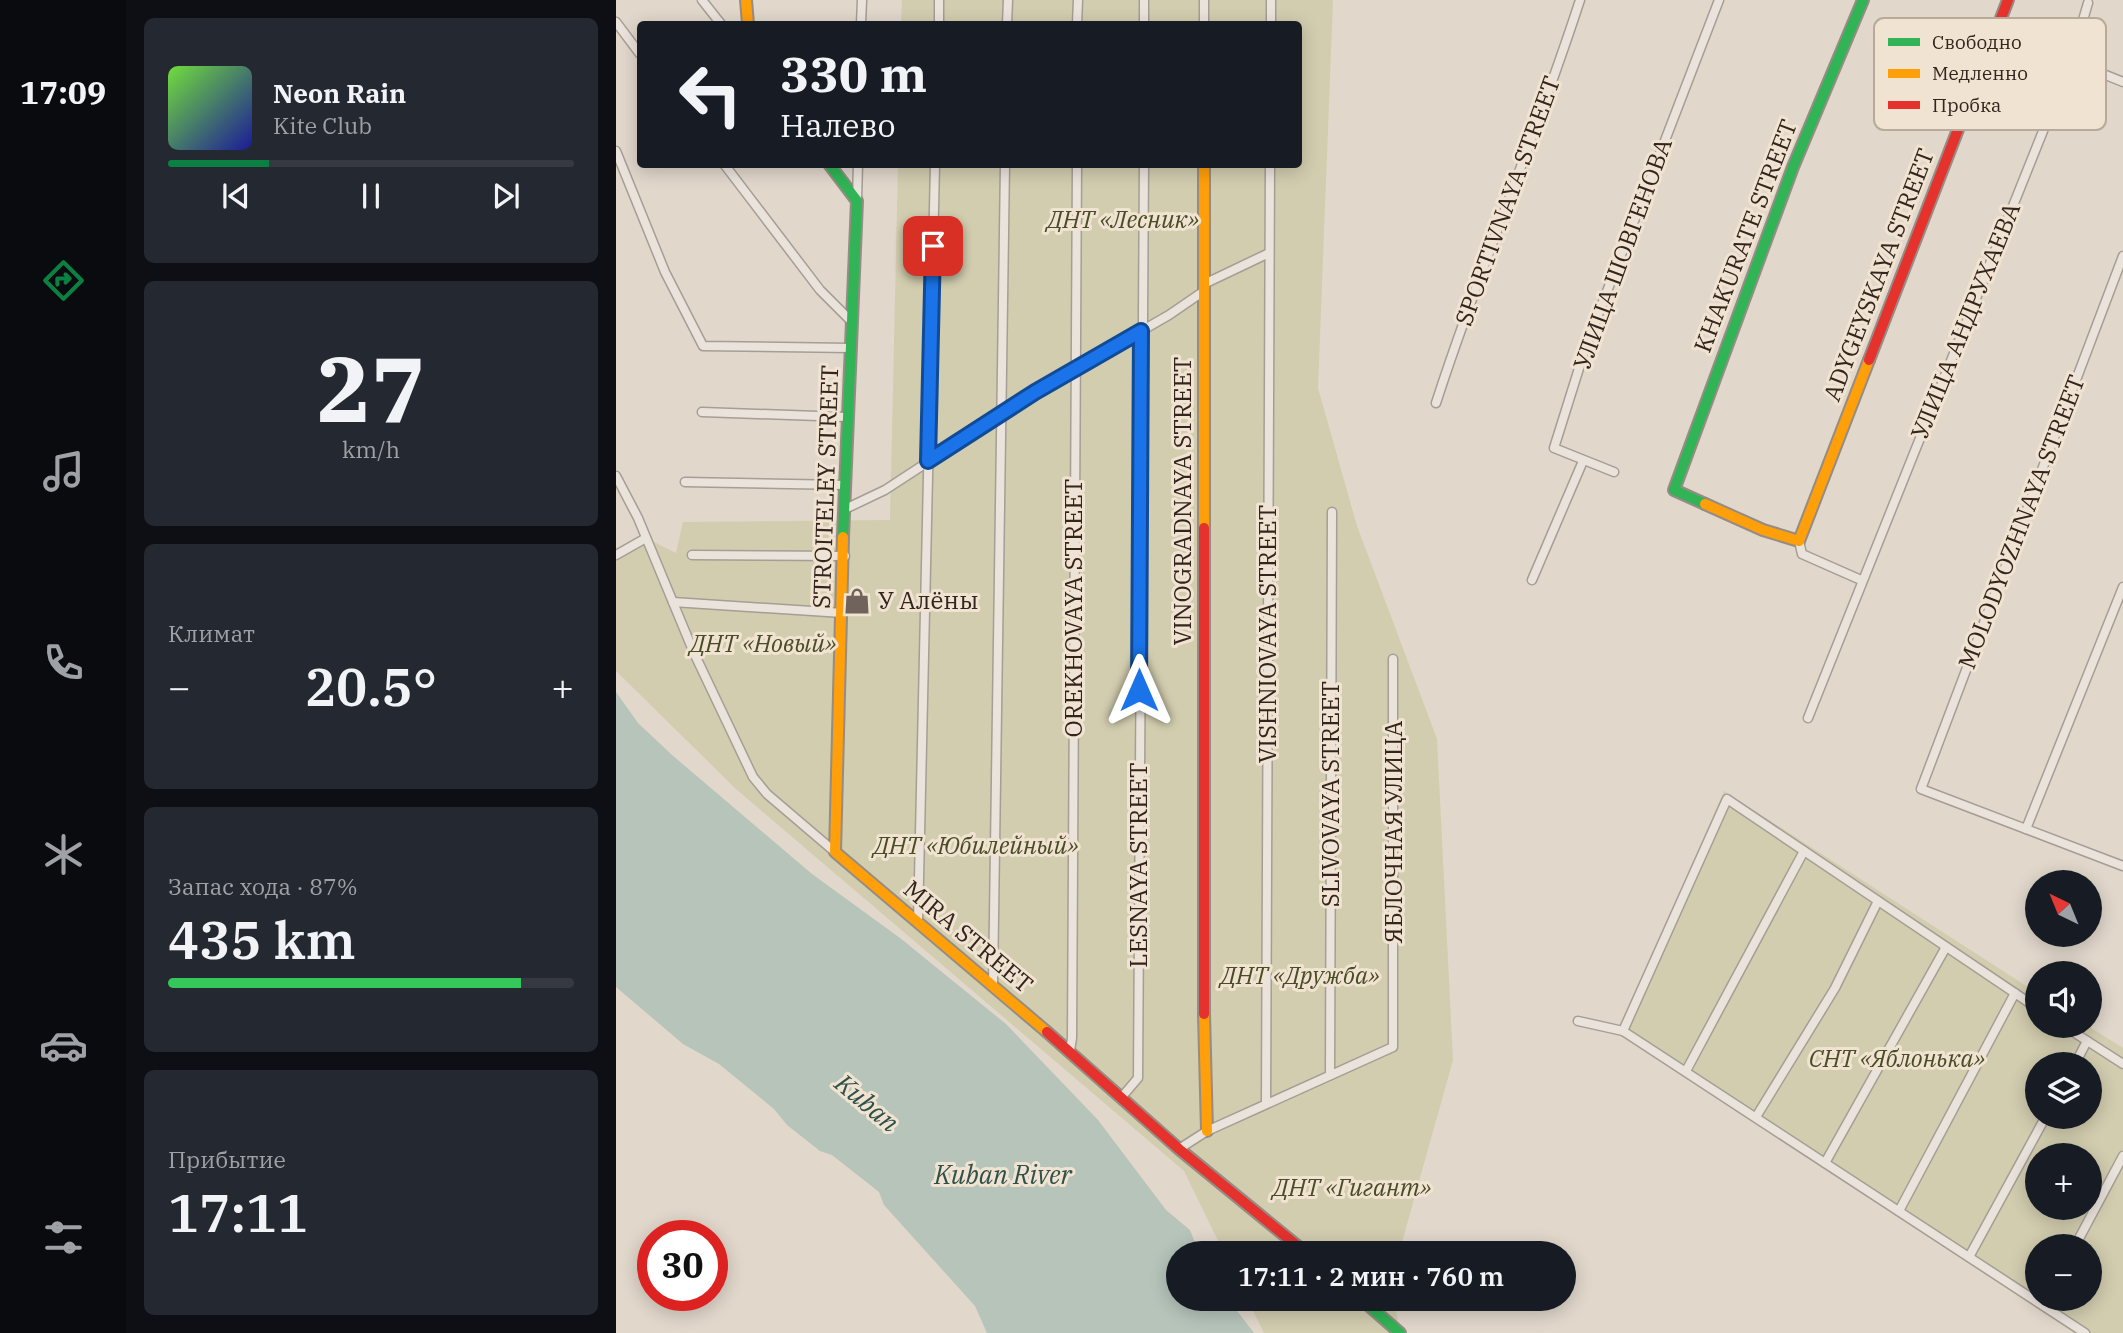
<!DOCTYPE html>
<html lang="ru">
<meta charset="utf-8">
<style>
:root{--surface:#171b24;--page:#242831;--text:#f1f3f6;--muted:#9ea1a6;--line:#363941;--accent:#0b8043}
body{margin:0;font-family:"IBM Plex Serif",serif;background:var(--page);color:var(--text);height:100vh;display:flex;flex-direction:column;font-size:26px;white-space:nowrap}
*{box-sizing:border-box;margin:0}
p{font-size:23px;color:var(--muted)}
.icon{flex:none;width:38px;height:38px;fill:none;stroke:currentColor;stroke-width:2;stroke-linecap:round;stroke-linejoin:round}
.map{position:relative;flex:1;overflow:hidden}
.panel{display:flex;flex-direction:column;gap:18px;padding:18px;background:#0d0f14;width:490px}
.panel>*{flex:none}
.guide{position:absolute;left:21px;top:21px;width:665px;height:147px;border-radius:7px;box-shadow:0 4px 18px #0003;background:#171b24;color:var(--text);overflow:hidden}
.needle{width:46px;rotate:317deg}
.controls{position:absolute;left:1409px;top:870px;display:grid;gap:14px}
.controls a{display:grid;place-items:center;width:77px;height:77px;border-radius:50%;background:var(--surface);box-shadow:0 4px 18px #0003;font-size:35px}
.speed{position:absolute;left:21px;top:1220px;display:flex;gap:14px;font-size:35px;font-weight:700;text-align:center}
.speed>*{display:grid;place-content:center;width:91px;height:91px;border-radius:50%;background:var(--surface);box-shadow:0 4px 18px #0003;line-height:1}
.speed .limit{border:10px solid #d22;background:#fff;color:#111}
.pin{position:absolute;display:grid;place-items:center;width:60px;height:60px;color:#fff;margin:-30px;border-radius:14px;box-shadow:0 4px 10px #0006}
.me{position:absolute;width:77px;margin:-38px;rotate:0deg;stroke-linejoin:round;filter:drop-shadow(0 0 5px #0008)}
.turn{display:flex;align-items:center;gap:24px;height:147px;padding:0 28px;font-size:32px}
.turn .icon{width:91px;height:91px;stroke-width:2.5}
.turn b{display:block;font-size:49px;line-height:60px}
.big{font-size:52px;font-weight:600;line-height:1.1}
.panel .tile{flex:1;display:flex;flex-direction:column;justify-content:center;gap:10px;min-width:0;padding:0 24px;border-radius:10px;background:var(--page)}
.panel .dial{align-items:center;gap:0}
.dial b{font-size:91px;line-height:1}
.song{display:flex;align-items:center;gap:21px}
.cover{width:84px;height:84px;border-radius:10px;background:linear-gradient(135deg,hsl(100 70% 55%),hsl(240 70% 35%))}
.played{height:7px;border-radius:4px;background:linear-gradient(90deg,var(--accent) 25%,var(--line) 25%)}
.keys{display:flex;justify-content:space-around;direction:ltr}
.heat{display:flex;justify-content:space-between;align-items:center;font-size:38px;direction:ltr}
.charge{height:10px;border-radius:5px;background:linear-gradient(90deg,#34c759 87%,var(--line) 0)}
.trip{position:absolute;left:550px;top:1241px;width:410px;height:70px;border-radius:35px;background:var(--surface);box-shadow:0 4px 18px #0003;font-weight:600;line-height:70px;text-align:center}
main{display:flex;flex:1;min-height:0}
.dock{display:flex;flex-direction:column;width:126px;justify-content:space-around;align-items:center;background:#090b0e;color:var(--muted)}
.dock .icon{width:49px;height:49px}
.dock .on{color:var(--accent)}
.dock b{font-size:32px;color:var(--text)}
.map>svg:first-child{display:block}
.green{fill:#d2cdaf;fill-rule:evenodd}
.water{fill:#b6c4ba}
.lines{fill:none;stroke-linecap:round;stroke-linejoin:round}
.street-casing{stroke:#a69d94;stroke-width:11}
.fast-casing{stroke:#958c85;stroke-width:14}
.slow-casing{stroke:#958c85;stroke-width:14}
.jam-casing{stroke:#958c85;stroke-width:14}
.street{stroke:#eae3dc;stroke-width:8}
.fast{stroke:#30b455;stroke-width:10}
.slow{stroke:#ff9f0a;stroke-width:10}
.jam{stroke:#e5322d;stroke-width:10}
.route-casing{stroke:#114b97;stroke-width:18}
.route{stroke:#1a73e8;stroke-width:12}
.labels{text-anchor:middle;stroke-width:6;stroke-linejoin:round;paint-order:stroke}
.street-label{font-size:24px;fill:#33251e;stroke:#f1e3d1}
.park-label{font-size:24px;font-style:italic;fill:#494d27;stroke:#f1e3d1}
.poi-label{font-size:24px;fill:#33251e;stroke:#f1e3d1;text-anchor:start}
.water-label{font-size:26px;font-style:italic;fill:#2f514a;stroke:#f1e3d1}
.key{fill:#f1e3d1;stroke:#b8aa9b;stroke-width:2}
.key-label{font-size:19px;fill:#33251e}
</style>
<main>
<nav class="dock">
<b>17:09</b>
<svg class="icon on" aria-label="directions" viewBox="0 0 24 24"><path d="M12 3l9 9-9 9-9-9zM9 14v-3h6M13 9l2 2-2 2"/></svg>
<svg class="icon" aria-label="music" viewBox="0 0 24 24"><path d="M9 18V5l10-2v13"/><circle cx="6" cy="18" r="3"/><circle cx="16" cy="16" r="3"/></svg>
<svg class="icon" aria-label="phone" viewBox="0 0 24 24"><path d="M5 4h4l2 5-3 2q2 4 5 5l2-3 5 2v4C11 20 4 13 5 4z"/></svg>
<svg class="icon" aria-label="climate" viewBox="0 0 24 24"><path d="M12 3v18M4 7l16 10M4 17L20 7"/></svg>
<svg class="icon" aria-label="car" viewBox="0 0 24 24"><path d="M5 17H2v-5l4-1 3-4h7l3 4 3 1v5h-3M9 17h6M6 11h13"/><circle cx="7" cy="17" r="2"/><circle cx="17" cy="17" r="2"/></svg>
<svg class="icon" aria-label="filters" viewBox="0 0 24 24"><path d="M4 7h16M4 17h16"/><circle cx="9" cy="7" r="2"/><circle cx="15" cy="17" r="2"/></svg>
</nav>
<section class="panel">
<div class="tile">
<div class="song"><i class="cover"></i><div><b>Neon Rain</b><p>Kite Club</p></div></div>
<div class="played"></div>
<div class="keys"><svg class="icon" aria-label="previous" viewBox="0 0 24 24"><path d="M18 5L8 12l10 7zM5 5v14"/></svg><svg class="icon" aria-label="pause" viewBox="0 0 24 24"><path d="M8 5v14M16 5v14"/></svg><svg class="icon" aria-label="next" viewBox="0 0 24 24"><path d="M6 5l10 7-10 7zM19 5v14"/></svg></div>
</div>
<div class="tile dial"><b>27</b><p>km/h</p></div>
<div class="tile"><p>Климат</p>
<div class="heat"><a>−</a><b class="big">20.5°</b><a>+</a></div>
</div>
<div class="tile"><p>Запас хода · 87%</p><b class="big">435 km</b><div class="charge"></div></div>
<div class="tile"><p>Прибытие</p><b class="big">17:11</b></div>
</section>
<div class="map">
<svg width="1507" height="1333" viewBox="0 0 1507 1333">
<rect width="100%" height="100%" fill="#e1d7cb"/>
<g class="green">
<path d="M286,0h431l-15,388 39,138 80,213 16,321 -54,193h-175l-40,-82 -448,-382 -120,-118v-111l24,-13 6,-9 30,15 7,-31 207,-2 8,-355 400,-1v-140h-397z"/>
<path d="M1108,791l313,202v33h51l35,22v285h-49l-456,-301zM1421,1064h53v52h-53zM1421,1155h53v53h-53zM1421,1246h53v52h-53z"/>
<path d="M631,1299h147l6,34h-136z"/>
</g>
<path class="water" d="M0,692l22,31 34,32 140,119 88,64 106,86 92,96 68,90 24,20 9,23h-21v45l50,1 26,34h-267l-12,-27 -91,-101 -5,-13 -47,-37 -12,-4 -33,-26 -13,-16 -55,-45 -36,-20 -67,-57z"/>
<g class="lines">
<g class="street-casing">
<g id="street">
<path d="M86,0l19,24"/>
<path d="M588,0v24"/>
<path d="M655,0v24"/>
<path d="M1472,3l-17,58 52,21"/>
<path d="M0,22l24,32"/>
<path d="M245,24l1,-24"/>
<path d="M323,24v-24"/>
<path d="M391,24l1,-24"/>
<path d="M461,24l1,-24"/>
<path d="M528,24v-24"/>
<path d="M0,151l49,121 38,74 148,2"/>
<path d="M108,164l96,126 32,32"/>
<path d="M241,200l1,-36"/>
<path d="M1507,256l-202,533 202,77"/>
<path d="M588,284l63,-30"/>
<path d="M820,403c44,-136 100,-267 144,-403"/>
<path d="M86,412l144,5"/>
<path d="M998,472l-60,-24 32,-102 133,-346"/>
<path d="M0,476l22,42 56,135 59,124 14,17 68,58"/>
<path d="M69,482l161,3"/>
<path d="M229,509l40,-19 150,-98 134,-77 35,-24"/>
<path d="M1183,541l3,13 59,26"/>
<path d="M0,555l30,-17"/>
<path d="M76,555l153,1"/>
<path d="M916,580l51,-119"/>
<path d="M57,602l170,11"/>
<path d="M1192,718l263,-657"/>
<path d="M1410,829l97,-242"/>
<path d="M302,923l17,-759"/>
<path d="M377,984l12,-820"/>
<path d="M962,1021l45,10 462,302"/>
<path d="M1448,1026l59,38"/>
<path d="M1007,1031l104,-232 310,209"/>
<path d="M454,1051l2,-13 5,-874"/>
<path d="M1459,1064l12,-23"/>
<path d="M1070,1071l118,-220"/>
<path d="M714,1075l2,-563"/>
<path d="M505,1098l17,-20 6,-914"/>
<path d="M650,1103l4,-939"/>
<path d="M1140,1117l79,-129 43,-87"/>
<path d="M563,1149l28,-18 186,-84v-388"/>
<path d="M1209,1163l121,-216"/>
<path d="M1283,1211l116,-218"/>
<path d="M1459,1246l48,-90"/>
<path d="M1353,1257l77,-141"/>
</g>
</g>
<g class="fast-casing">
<g id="fast">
<path d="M213,164l28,37 -14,336"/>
<path d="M1089,504l-31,-14 119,-323 70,-167"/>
<path d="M744,1298l40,35"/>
</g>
</g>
<g class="slow-casing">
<g id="slow">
<path d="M130,0l2,24"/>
<path d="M588,164v364"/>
<path d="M1089,504l58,26 36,11 70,-181"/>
<path d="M227,537l-8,315 212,180"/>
<path d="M588,1014l3,117"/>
</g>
</g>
<g class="jam-casing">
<g id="jam">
<path d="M1253,360l139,-360"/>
<path d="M588,528v486"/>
<path d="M431,1032l132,117 127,104"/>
</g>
</g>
<use href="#street" class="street"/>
<use href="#fast" class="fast"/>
<use href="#slow" class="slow"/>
<use href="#jam" class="jam"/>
</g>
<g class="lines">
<g class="route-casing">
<path id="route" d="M317,246l-5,215 107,-69 106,-61 -2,359"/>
</g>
<use href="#route" class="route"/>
</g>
<defs>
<g id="shop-bare" transform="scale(2.1)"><path d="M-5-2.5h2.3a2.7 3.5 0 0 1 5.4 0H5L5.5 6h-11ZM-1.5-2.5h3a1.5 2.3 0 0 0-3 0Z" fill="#70635b" stroke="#f1e3d1" stroke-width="2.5" paint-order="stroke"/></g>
</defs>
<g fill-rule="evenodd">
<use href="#shop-bare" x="241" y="601"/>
</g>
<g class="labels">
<g class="street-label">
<text transform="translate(892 201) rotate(-70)" y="8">SPORTIVNAYA STREET</text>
<text transform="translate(1130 236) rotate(-69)" y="8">KHAKURATE STREET</text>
<text transform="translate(1007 254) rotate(-70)" y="8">УЛИЦА ШОВГЕНОВА</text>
<text transform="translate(1263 275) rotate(-69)" y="8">ADYGEYSKAYA STREET</text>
<text transform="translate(1350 321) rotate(-68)" y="8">УЛИЦА АНДРУХАЕВА</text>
<text transform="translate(210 487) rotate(-88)" y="8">STROITELEY STREET</text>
<text transform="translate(567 501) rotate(-90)" y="8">VINOGRADNAYA STREET</text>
<text transform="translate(1406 522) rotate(-69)" y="8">MOLODYOZHNAYA STREET</text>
<text transform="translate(458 608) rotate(-90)" y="8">OREKHOVAYA STREET</text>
<text transform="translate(652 634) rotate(-90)" y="8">VISHNIOVAYA STREET</text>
<text transform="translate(715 794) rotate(-90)" y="8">SLIVOVAYA STREET</text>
<text transform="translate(778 832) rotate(-90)" y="8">ЯБЛОЧНАЯ УЛИЦА</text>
<text transform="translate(523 865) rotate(-90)" y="8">LESNAYA STREET</text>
<text transform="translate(352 937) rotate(40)" y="8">MIRA STREET</text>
</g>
<g class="park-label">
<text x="507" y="228">ДНТ «Лесник»</text>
<text x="147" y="652">ДНТ «Новый»</text>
<text x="360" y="854">ДНТ «Юбилейный»</text>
<text x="684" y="984">ДНТ «Дружба»</text>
<text x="1281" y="1067">СНТ «Яблонька»</text>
<text x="736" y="1196">ДНТ «Гигант»</text>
</g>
<g class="poi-label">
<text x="262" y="609">У Алёны</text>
</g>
<g class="water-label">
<text transform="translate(251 1103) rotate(40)" y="9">Kuban</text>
<text x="387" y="1184">Kuban River</text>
</g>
</g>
<rect x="1258" y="18" width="232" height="112" rx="10" class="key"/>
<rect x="1272" y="38" width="32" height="8" fill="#30b455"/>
<rect x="1272" y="69" width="32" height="9" fill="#ff9f0a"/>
<rect x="1272" y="101" width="32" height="8" fill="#e5322d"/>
<g class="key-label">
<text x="1316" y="49">Свободно</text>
<text x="1316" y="80">Медленно</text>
<text x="1316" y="112">Пробка</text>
</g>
</svg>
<div class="controls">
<a><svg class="needle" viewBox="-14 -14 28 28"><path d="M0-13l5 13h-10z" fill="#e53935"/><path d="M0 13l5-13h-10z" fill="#9ea1a6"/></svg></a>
<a><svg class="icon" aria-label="sound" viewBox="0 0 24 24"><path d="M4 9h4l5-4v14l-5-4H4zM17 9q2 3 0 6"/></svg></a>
<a><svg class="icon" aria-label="layers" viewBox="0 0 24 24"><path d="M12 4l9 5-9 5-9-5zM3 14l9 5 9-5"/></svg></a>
<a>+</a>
<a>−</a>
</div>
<div class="speed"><div class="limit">30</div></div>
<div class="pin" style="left:317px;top:246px;background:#d93025"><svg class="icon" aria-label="arrive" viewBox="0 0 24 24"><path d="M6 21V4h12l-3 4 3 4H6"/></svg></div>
<svg class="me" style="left:523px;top:690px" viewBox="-20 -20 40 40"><path d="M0-17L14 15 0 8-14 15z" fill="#1a73e8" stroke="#fff" stroke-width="4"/></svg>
<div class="trip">17:11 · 2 мин · 760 m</div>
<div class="guide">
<div class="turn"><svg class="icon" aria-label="left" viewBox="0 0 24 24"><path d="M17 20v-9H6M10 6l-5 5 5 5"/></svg><div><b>330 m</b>Налево</div></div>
</div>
</div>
</main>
